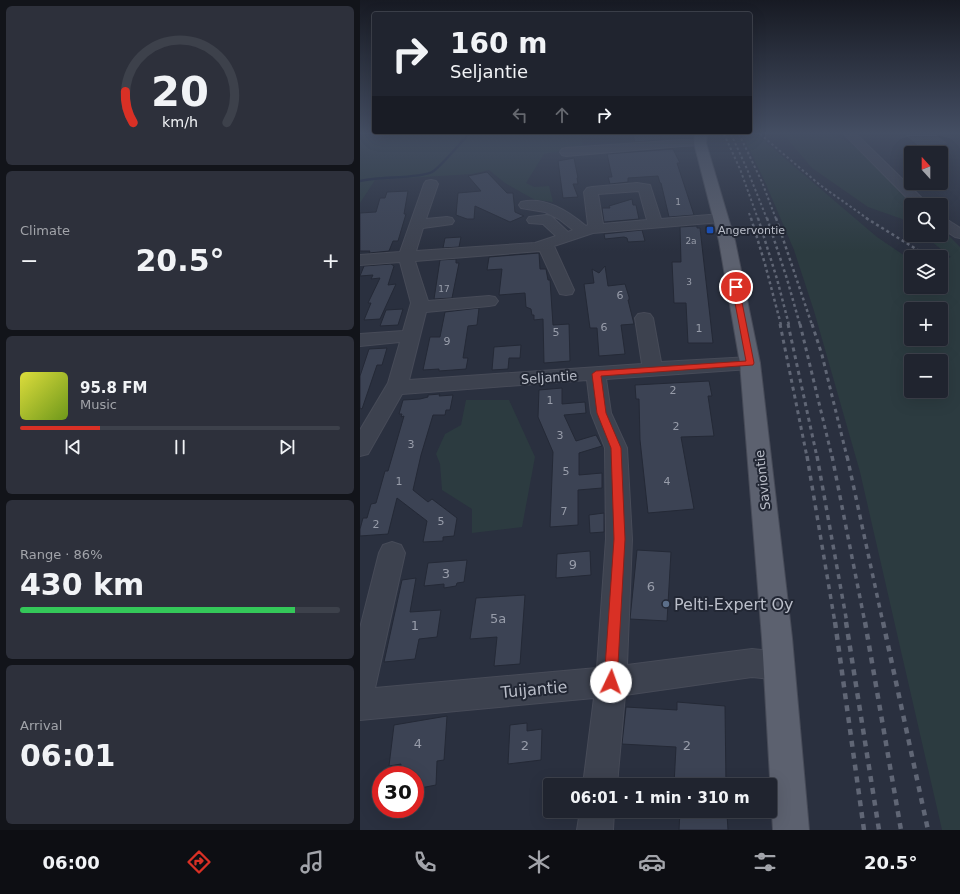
<!DOCTYPE html>
<meta charset="utf-8">
<style>
:root{--surface:#20242f;--page:#2d303b;--text:#f1f3f6;--muted:#a2a4aa;--line:#3d414b;--accent:#d93025}
body{margin:0;font-family:"DejaVu Sans",sans-serif;background:var(--page);color:var(--text);height:100vh;display:flex;flex-direction:column;font-size:15px;white-space:nowrap}
*{box-sizing:border-box;margin:0}
p{font-size:13px;color:var(--muted)}
.icon{flex:none;width:22px;height:22px;fill:none;stroke:currentColor;stroke-width:2;stroke-linecap:round;stroke-linejoin:round}
.map{position:relative;flex:1;overflow:hidden}
.side{display:flex;flex-direction:column;gap:6px;padding:6px;background:#12141a;width:360px}
.side>*{flex:none}
.hud{position:absolute;left:12px;top:12px;width:380px;height:122px;border-radius:4px;box-shadow:0 4px 16px #0002,0 0 0 1px var(--line);background:#20242f;color:var(--text);overflow:hidden}
.needle{width:26px;rotate:339deg}
.buttons{position:absolute;left:544px;top:146px;display:grid;gap:8px}
.buttons a{display:grid;place-items:center;width:44px;height:44px;border-radius:4px;background:var(--surface);box-shadow:0 4px 16px #0002,0 0 0 1px var(--line);font-size:20px}
.speed{position:absolute;left:12px;top:766px;display:flex;gap:8px;font-size:20px;font-weight:700;text-align:center}
.speed>*{display:grid;place-content:center;width:52px;height:52px;border-radius:50%;background:var(--surface);box-shadow:0 4px 16px #0002,0 0 0 1px var(--line);line-height:1}
.speed .limit{border:6px solid #d22;background:#fff;color:#111}
.pin{position:absolute;display:grid;place-items:center;width:34px;height:34px;color:#fff;margin:-17px;border:2px solid #fff;border-radius:50%;box-shadow:0 1px 4px #0007}
.me{position:absolute;width:44px;margin:-22px;rotate:3deg;stroke-linejoin:round;filter:drop-shadow(0 0 3px #0008)}
.turn{display:flex;align-items:center;gap:14px;height:84px;padding:0 12px;font-size:18px}
.turn .icon{width:52px;height:52px;stroke-width:2.5}
.turn b{display:block;font-size:28px;line-height:34px}
.lanes{display:flex;align-items:center;height:38px;padding:0 12px;background:#0003;justify-content:center;gap:20px;direction:ltr}
.lanes .off{opacity:.35}
.big{font-size:30px;font-weight:700;line-height:1.1}
.side .tile{flex:1;display:flex;flex-direction:column;justify-content:center;gap:6px;min-width:0;padding:0 14px;border-radius:6px;background:var(--page)}
.side .dial{align-items:center;gap:0}
.dial svg{height:104px;overflow:visible;fill:none;stroke:var(--line);stroke-width:7;stroke-linecap:round;text-anchor:middle}
.dial text{fill:var(--text);stroke:none}
.song{display:flex;align-items:center;gap:12px}
.cover{width:48px;height:48px;border-radius:6px;background:linear-gradient(135deg,hsl(60 70% 55%),hsl(80 70% 35%))}
.played{height:4px;border-radius:2px;background:linear-gradient(90deg,var(--accent) 25%,var(--line) 25%)}
.keys{display:flex;justify-content:space-around;direction:ltr}
.heat{display:flex;justify-content:space-between;align-items:center;font-size:22px;direction:ltr}
.charge{height:6px;border-radius:3px;background:linear-gradient(90deg,#34c759 86%,var(--line) 0)}
.trip{position:absolute;left:183px;top:778px;width:234px;height:40px;border-radius:4px;background:var(--surface);box-shadow:0 4px 16px #0002,0 0 0 1px var(--line);font-weight:700;line-height:40px;text-align:center}
.tabs{display:flex;height:64px;justify-content:space-around;align-items:center;background:#0d0e13;color:var(--muted)}
.tabs .icon{width:28px;height:28px}
.tabs .on{color:var(--accent)}
.tabs b{font-size:18px;color:var(--text)}
main{display:flex;flex:1;min-height:0}
.map>svg:first-child{display:block}
.green{fill:#2c3b40;fill-rule:evenodd}
.lines{fill:none;stroke-linecap:round;stroke-linejoin:round}
.stream{stroke:#1d263c;stroke-width:2.5}
.building{fill:#3c4354;stroke:#242936}
.minor-casing{stroke:#474b58;stroke-width:2}
.major-casing{stroke:#474b58;stroke-width:2}
.minor{fill:#3d424f;fill-rule:evenodd}
.major{fill:#5c616f;fill-rule:evenodd}
.rail-far4{stroke:#606675;stroke-width:2;stroke-dasharray:2.5 2.5;stroke-linecap:butt}
.rail-far3{stroke:#606675;stroke-width:2.5;stroke-dasharray:3 3;stroke-linecap:butt}
.rail-far2{stroke:#606675;stroke-width:3;stroke-dasharray:4 4;stroke-linecap:butt}
.rail-far1{stroke:#606675;stroke-width:3.5;stroke-dasharray:5 5;stroke-linecap:butt}
.rail{stroke:#606675;stroke-width:4.5;stroke-dasharray:6 6;stroke-linecap:butt}
.route{fill:#d93025;stroke:#8d1f18}
.transit-dot{fill:#1a4fb4;stroke:#222734;stroke-width:1.5}
.service-dot{fill:#5c6f8a;stroke:#222734;stroke-width:1.5}
.labels{text-anchor:middle;stroke-width:4;stroke-linejoin:round;paint-order:stroke}
.far-number-label{font-size:9px;fill:#989daa}
.far-poi-label{font-size:11px;fill:#babec9;stroke:#222734;text-anchor:start}
.number-label{font-size:11px;fill:#989daa}
.street-label{font-size:13px;fill:#babec9;stroke:#222734}
.near-number-label{font-size:13px;fill:#989daa}
.near-poi-label{font-size:16px;fill:#babec9;stroke:#222734;text-anchor:start}
.near-street-label{font-size:16px;fill:#babec9;stroke:#222734}
</style>
<main>
<section class="side">
<div class="tile dial"><svg viewBox="0 0 100 80">
<path d="M14 69A42 42 0 1 1 86 69"/>
<path d="M14 69A42 42 0 0 1 8 45" stroke="#d93025"/>
<text x="50" y="56" font-size="32" font-weight="700">20</text>
<text x="50" y="72" font-size="11">km/h</text>
</svg></div>
<div class="tile"><p>Climate</p>
<div class="heat"><a>−</a><b class="big">20.5°</b><a>+</a></div>
</div>
<div class="tile">
<div class="song"><i class="cover"></i><div><b>95.8 FM</b><p>Music</p></div></div>
<div class="played"></div>
<div class="keys"><svg class="icon" aria-label="previous" viewBox="0 0 24 24"><path d="M18 5L8 12l10 7zM5 5v14"/></svg><svg class="icon" aria-label="pause" viewBox="0 0 24 24"><path d="M8 5v14M16 5v14"/></svg><svg class="icon" aria-label="next" viewBox="0 0 24 24"><path d="M6 5l10 7-10 7zM19 5v14"/></svg></div>
</div>
<div class="tile"><p>Range · 86%</p><b class="big">430 km</b><div class="charge"></div></div>
<div class="tile"><p>Arrival</p><b class="big">06:01</b></div>
</section>
<div class="map">
<svg width="600" height="830" viewBox="0 0 600 830">
<rect width="100%" height="100%" fill="#2a303f"/>
<g class="green">
<path d="M6,134h215l2,13 -39,7 -18,29 8,4 15,-1 4,16 -18,-2 -30,-17 -16,-13 -17,4 -97,6 -15,23v-65z"/>
<path d="M382,134h14l121,103 34,23v27h30v-26l10,-4 -28,-22h18v-7l19,19v583h-18l-82,-358 -46,-161 -20,-61 -29,-68zM551,309h30v30h-30zM551,361h30v30h-30z"/>
<path d="M423,134h52l34,22 48,49h-6v21l-9,-7 -34,-12 -56,-39z"/>
<path d="M106,400h43l26,57 -13,70 -50,6v-24l-30,-19 -2,-26 -4,-10 9,-20 16,-9z"/>
</g>
<g class="lines">
<path class="stream" d="M0,181c19,-5 58,-2 72,-9 8,-4 29,-30 37,-38"/>
</g>
<g class="building">
<path d="M289,134h11l1,6 -26,2 -2,-7z"/>
<path d="M543,134h33l13,10 -31,2z"/>
<path d="M313,149l7,14h-3l17,52 -25,2 -8,-34h-1l-2,-7 -30,2v4l-18,2 -2,-7h4l-5,-23z"/>
<path d="M214,158l4,20h-1l1,6h-5l5,13 -15,1 -5,-37z"/>
<path d="M127,172l20,21h6l2,19 9,4 -14,6 -35,-16 -1,13h-7l-11,-4 2,-22 23,-2 -13,-15z"/>
<path d="M48,191l-4,23h2l-8,27h-5l-4,10 -20,2 1,-2h-10v-38l16,-1 4,-14h5l2,-6z"/>
<path d="M272,199l1,6h3l3,14 -35,3 -2,-14h8l-1,-2z"/>
<path d="M337,226v2h3l13,115h-25l-2,-40h-12l-2,-41h9l-1,-35z"/>
<path d="M282,230l3,11 -17,1 -1,-4 -3,-1 -19,2 -1,-5z"/>
<path d="M101,237l-2,10 -16,1 2,-10z"/>
<path d="M179,253l1,16h6l2,11h2l3,45 16,-1 1,37 -26,2 -1,-44 -9,1v-5h-2l-1,-6 -5,-2 -1,-14 -26,2 3,-26 -15,1 2,-13z"/>
<path d="M96,259v4h3l-7,35 -18,1 6,-39z"/>
<path d="M31,264l3,2 -6,19 8,-1 -16,35 -16,1 7,-17h-3l12,-25 -9,1 2,-4 -13,1 4,-10z"/>
<path d="M245,266l3,20 17,-2 4,13v3h-1l6,24 -13,1 4,29 -26,2 -2,-28h-7l-6,-44 10,-1 -2,-14 7,4z"/>
<path d="M119,308l-2,17 -9,1 -5,32h5l-2,11 -27,2v-2l-16,1 7,-33h10l5,-25z"/>
<path d="M43,309l-5,16 -18,1 6,-16z"/>
<path d="M161,345l-1,13h-11l-1,11 -16,1 2,-23z"/>
<path d="M27,348l-5,17h-5l-15,44 -2,-1v-32l9,-27z"/>
<path d="M349,381l3,15h-4l6,40 -33,1 13,72 -46,4 -8,-73 -1,-41h-3l-1,-14z"/>
<path d="M202,388v16l23,-2 1,11 -22,2 12,26 20,-6 6,11 -23,7v22l23,-2v15l-24,2v35l-28,2 3,-75 -15,-35 1,-27z"/>
<path d="M80,394l-1,2 14,-1 -3,15h-4l-1,5h-12l-12,40 -8,35 15,12 4,-3 25,19 -3,18 -11,1v4l-20,1 4,-21 -30,-23 -9,36 -28,2v-7l3,-11h4l4,-14 5,-1 9,-32h3l16,-55 -3,1 1,-3h-3l4,-14 17,-1 8,-2v-2z"/>
<path d="M244,513v19l-14,1 -1,-18z"/>
<path d="M277,550l34,2 -4,69 -37,-2z"/>
<path d="M230,551l1,24 -35,3 1,-24z"/>
<path d="M107,560l-3,22 -7,1 -1,3 -12,2v-4l-20,2 4,-23z"/>
<path d="M56,578l-6,34 31,-2 -4,27 -18,2 -4,20 -31,3 18,-82z"/>
<path d="M165,595l-5,69 -26,2 3,-29 -27,2 6,-41z"/>
<path d="M317,702l48,4 1,79h-52l2,-38 -54,-3 4,-37 51,3z"/>
<path d="M87,716l-3,44 -7,1 -1,24 -21,4v-14h-15l1,-11 -12,2 5,-41z"/>
<path d="M167,723v8l15,-2 -1,31 -33,4 2,-39z"/>
<path d="M320,811l47,3 1,16h-49z"/>
</g>
<g class="lines">
<g class="minor-casing">
<g id="minor">
<path d="M484,134h12l73,71h-15z"/>
<path d="M322,140l22,1 2,2 -2,2 -22,1 -116,10 -4,-1 -2,-3 2,-3 4,-1z"/>
<path d="M71,180l5,1 2,3 -12,35 21,-2 5,1 2,3 -2,3 -29,4 -7,23 119,-8 21,-7 -13,-12 -14,-1 -2,-3 2,-3 17,-2 5,1 17,16 5,-2 -14,-11 -14,-7 -24,-4 -2,-3 2,-3c24,-6 47,9 65,24l2,-1 -4,-33 3,-4 5,-1 45,-4 13,2 11,34 60,-5 5,1 2,3 -2,3 -5,1 -128,11 -39,13 20,44 -2,4 -6,1 -6,-1 -2,-4 -18,-39 -125,10 13,40 61,-5 6,1 3,4 -3,4 -6,1 -63,6 -17,68 233,-16 -7,-46 3,-4 6,-1 6,1 3,4 8,44 89,-5 7,2 3,4 -3,4 -7,2 -144,10 5,34 16,35 5,91 -5,126 125,-16 27,3 10,4 5,10 -5,10 -10,4 -27,-3 -127,18 -8,90h-34l11,-87 -234,22v-92l19,-75 4,-8 9,-3 9,3 4,8 -30,135 222,-20 9,-129 -1,-91 -14,-35 -4,-33 -185,14 -34,60 -8,2v-26l28,-47 12,-41 -40,4v-12l43,-3 8,-28 -11,-41 -40,3v-10l40,-3 24,-68 2,-3zM279,191l8,29 -44,4 -5,-30z"/>
<path d="M581,218l5,1 14,9v10l-5,-1 -14,-9z"/>
<path d="M220,811h34l-1,19h-36z"/>
</g>
</g>
<g class="major-casing">
<path id="major" d="M335,134h12l-1,9 29,98 25,122 32,275 17,192h-36l-11,-192 -22,-275 -21,-122 -25,-98z"/>
</g>
<use href="#minor" class="minor"/>
<use href="#major" class="major"/>
<g class="rail-far4">
<path d="M364,134l16,35 18,50"/>
<path d="M371,134l16,35 20,50"/>
<path d="M379,134l23,48 14,37"/>
<path d="M400,134l60,51 48,34"/>
<path d="M389,213l2,6"/>
</g>
<g class="rail-far3">
<path d="M391,218l14,46 16,61"/>
<path d="M398,218l19,61 12,46"/>
<path d="M407,218l20,61 13,46"/>
<path d="M416,218l36,107"/>
<path d="M506,218l63,39"/>
</g>
<g class="rail-far2">
<path d="M420,324l27,133"/>
<path d="M428,324l29,133"/>
<path d="M440,324l32,133"/>
<path d="M452,324l10,31 25,102"/>
</g>
<g class="rail-far1">
<path d="M447,456l28,167"/>
<path d="M457,456l30,167"/>
<path d="M472,456l33,167"/>
<path d="M487,456l36,167"/>
</g>
<g class="rail">
<path d="M475,622l29,208"/>
<path d="M486,622l33,208"/>
<path d="M505,622l36,208"/>
<path d="M523,622l45,208"/>
</g>
</g>
<linearGradient id="sky" x2="0" y2="1"><stop stop-color="#171a23"/><stop offset="0.53" stop-color="#444e63"/><stop offset="1" stop-color="#444e63" stop-opacity="0"/></linearGradient>
<rect width="600" height="251" fill="url(#sky)"/>
<path class="route" d="M373,285h5l1,2 15,76 -1,2 -152,11 5,37 15,35 4,91 -8,143 -2,5 -4,1 -5,-1 -2,-5 10,-143 -3,-91 -14,-35 -5,-39 4,-3 150,-10 -14,-74z"/>
<rect class="transit-dot" x="346" y="226" width="8" height="8" rx="2"/>
<circle class="service-dot" cx="306" cy="604" r="4"/>
<g class="labels">
<g class="far-number-label">
<text x="318" y="205">1</text>
<text x="331" y="244">2a</text>
<text x="329" y="285">3</text>
<text x="84" y="292">17</text>
</g>
<g class="far-poi-label">
<text x="358" y="234">Angervontie</text>
</g>
<g class="number-label">
<text x="260" y="299">6</text>
<text x="244" y="331">6</text>
<text x="339" y="332">1</text>
<text x="196" y="336">5</text>
<text x="87" y="345">9</text>
<text x="313" y="394">2</text>
<text x="190" y="404">1</text>
<text x="316" y="430">2</text>
<text x="200" y="439">3</text>
<text x="51" y="448">3</text>
<text x="206" y="475">5</text>
<text x="39" y="485">1</text>
<text x="307" y="485">4</text>
<text x="204" y="515">7</text>
<text x="81" y="525">5</text>
<text x="16" y="528">2</text>
</g>
<g class="street-label">
<text transform="translate(189 377) rotate(-4)" y="5">Seljantie</text>
<text transform="translate(402 480) rotate(-96)" y="5">Saviontie</text>
</g>
<g class="near-number-label">
<text x="213" y="569">9</text>
<text x="86" y="578">3</text>
<text x="291" y="591">6</text>
<text x="138" y="623">5a</text>
<text x="55" y="630">1</text>
<text x="58" y="748">4</text>
<text x="165" y="750">2</text>
<text x="327" y="750">2</text>
</g>
<g class="near-poi-label">
<text x="314" y="610">Pelti-Expert Oy</text>
</g>
<g class="near-street-label">
<text transform="translate(174 689) rotate(-5)" y="6">Tuijantie</text>
</g>
</g>
</svg>
<div class="buttons">
<a><svg class="needle" viewBox="-14 -14 28 28"><path d="M0-13l5 13h-10z" fill="#e53935"/><path d="M0 13l5-13h-10z" fill="#a2a4aa"/></svg></a>
<a><svg class="icon" aria-label="search" viewBox="0 0 24 24"><circle cx="10" cy="10" r="6"/><path d="M15 15l6 6"/></svg></a>
<a><svg class="icon" aria-label="layers" viewBox="0 0 24 24"><path d="M12 4l9 5-9 5-9-5zM3 14l9 5 9-5"/></svg></a>
<a>+</a>
<a>−</a>
</div>
<div class="speed"><div class="limit">30</div></div>
<div class="pin" style="left:376px;top:287px;background:#d93025"><svg class="icon" aria-label="arrive" viewBox="0 0 24 24"><path d="M6 21V4h12l-3 4 3 4H6"/></svg></div>
<svg class="me" style="left:251px;top:682px" viewBox="-20 -20 40 40"><circle r="19" fill="#fff"/><path d="M0-13L10 11 0 6-10 11z" fill="#d93025"/></svg>
<div class="trip">06:01 · 1 min · 310 m</div>
<div class="hud">
<div class="turn"><svg class="icon" aria-label="right" viewBox="0 0 24 24"><path d="M7 20v-9h11M14 6l5 5-5 5"/></svg><div><b>160 m</b>Seljantie</div></div>
<div class="lanes"><svg class="icon off" aria-label="left" viewBox="0 0 24 24"><path d="M17 20v-9H6M10 6l-5 5 5 5"/></svg><svg class="icon off" aria-label="ahead" viewBox="0 0 24 24"><path d="M12 20V5M6 11l6-6 6 6"/></svg><svg class="icon" aria-label="right" viewBox="0 0 24 24"><path d="M7 20v-9h11M14 6l5 5-5 5"/></svg></div>
</div>
</div>
</main>
<nav class="tabs">
<b>06:00</b>
<svg class="icon on" aria-label="directions" viewBox="0 0 24 24"><path d="M12 3l9 9-9 9-9-9zM9 14v-3h6M13 9l2 2-2 2"/></svg>
<svg class="icon" aria-label="music" viewBox="0 0 24 24"><path d="M9 18V5l10-2v13"/><circle cx="6" cy="18" r="3"/><circle cx="16" cy="16" r="3"/></svg>
<svg class="icon" aria-label="phone" viewBox="0 0 24 24"><path d="M5 4h4l2 5-3 2q2 4 5 5l2-3 5 2v4C11 20 4 13 5 4z"/></svg>
<svg class="icon" aria-label="climate" viewBox="0 0 24 24"><path d="M12 3v18M4 7l16 10M4 17L20 7"/></svg>
<svg class="icon" aria-label="car" viewBox="0 0 24 24"><path d="M5 17H2v-5l4-1 3-4h7l3 4 3 1v5h-3M9 17h6M6 11h13"/><circle cx="7" cy="17" r="2"/><circle cx="17" cy="17" r="2"/></svg>
<svg class="icon" aria-label="filters" viewBox="0 0 24 24"><path d="M4 7h16M4 17h16"/><circle cx="9" cy="7" r="2"/><circle cx="15" cy="17" r="2"/></svg>
<b>20.5°</b>
</nav>
